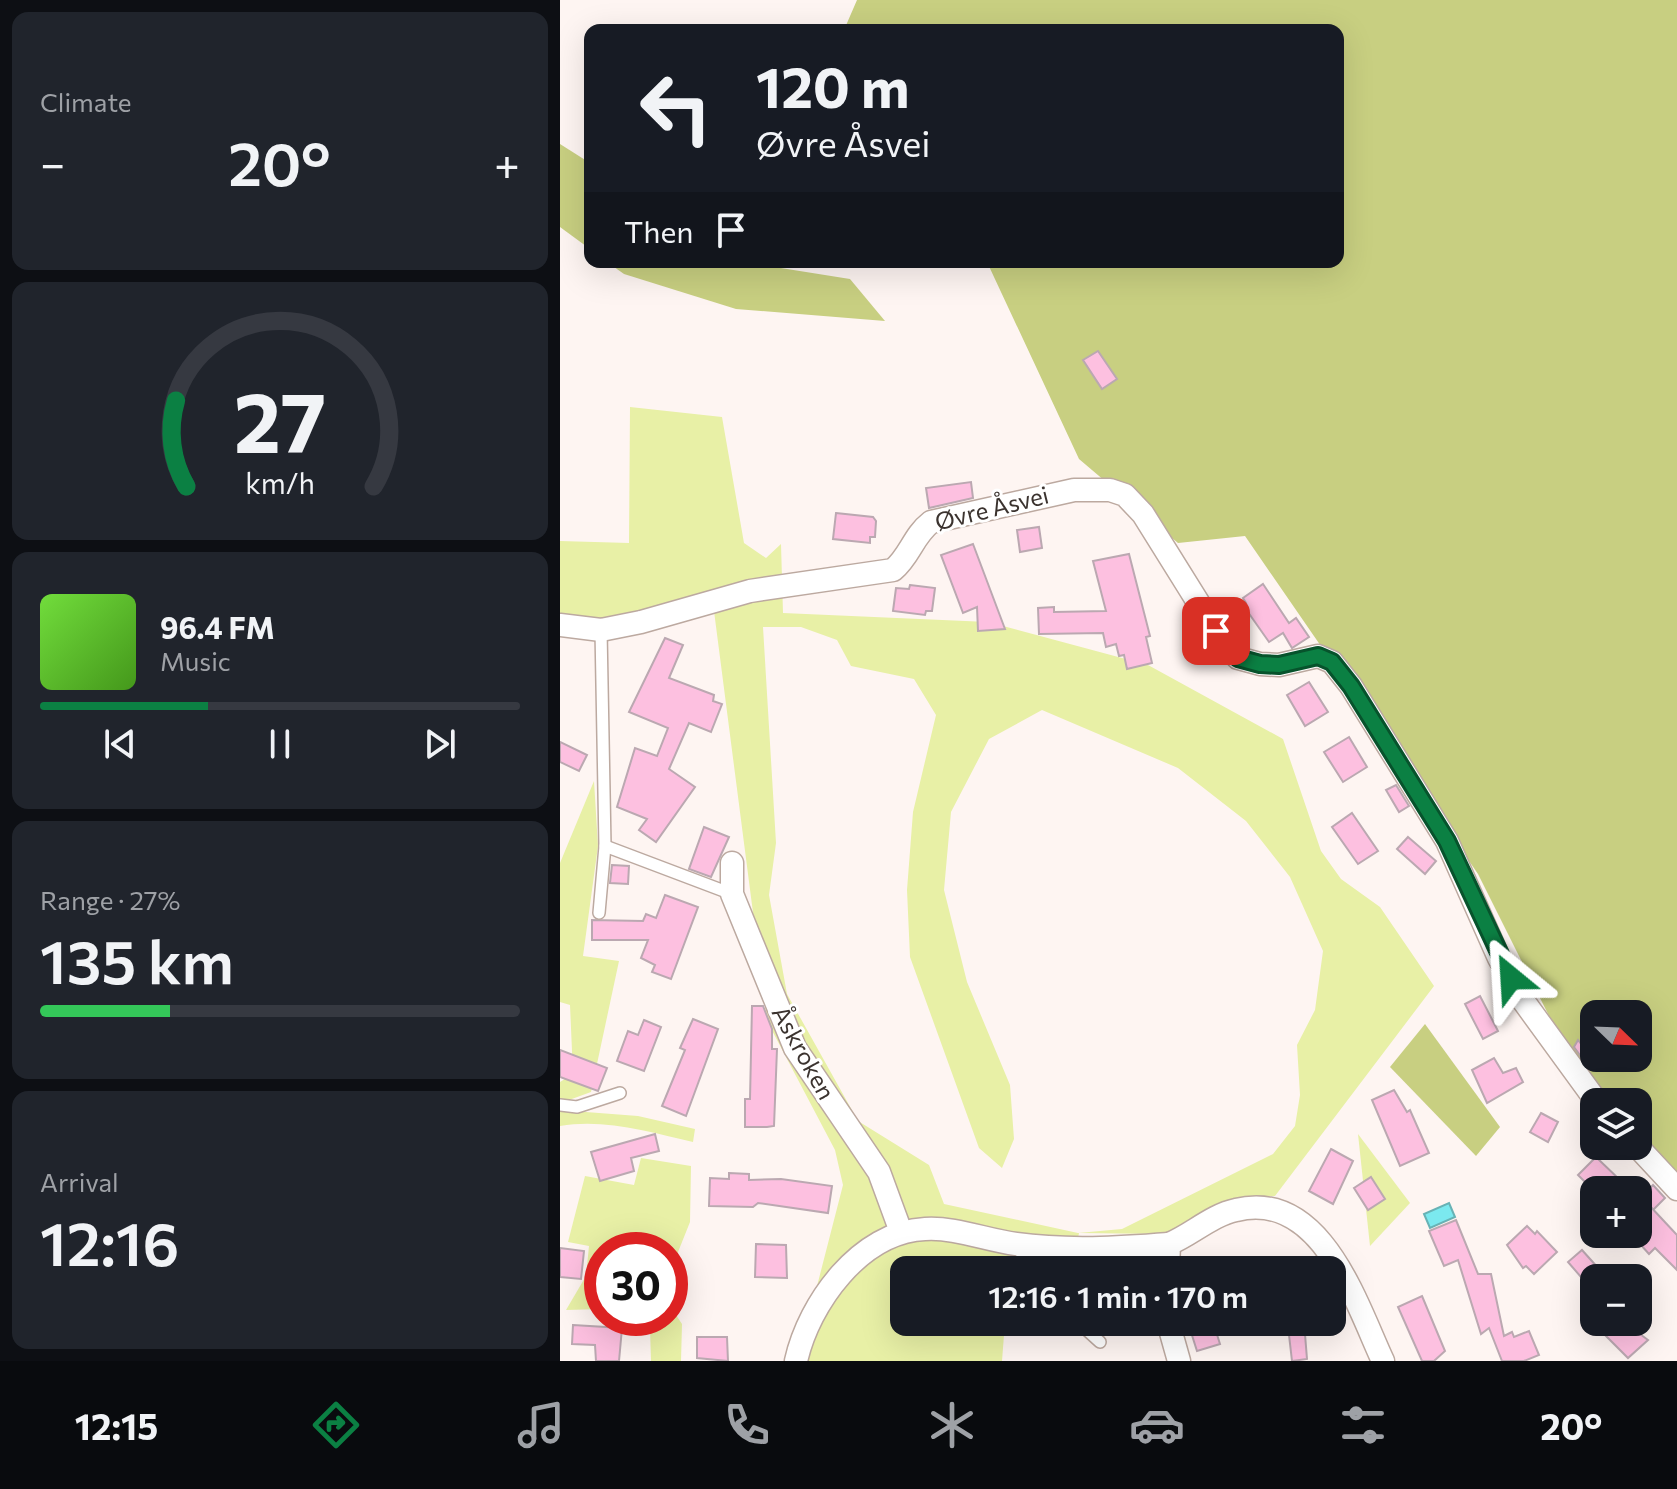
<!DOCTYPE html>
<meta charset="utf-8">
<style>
:root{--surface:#171b24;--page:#20242c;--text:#f1f3f6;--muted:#9ea1a6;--line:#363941;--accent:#0b8043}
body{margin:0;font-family:Commissioner,sans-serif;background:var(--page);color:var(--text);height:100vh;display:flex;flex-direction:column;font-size:30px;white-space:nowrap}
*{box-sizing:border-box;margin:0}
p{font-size:26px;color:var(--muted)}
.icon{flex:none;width:44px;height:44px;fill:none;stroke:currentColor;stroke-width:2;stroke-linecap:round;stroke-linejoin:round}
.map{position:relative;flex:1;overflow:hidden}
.drawer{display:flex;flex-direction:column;gap:12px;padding:12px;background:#0d0f14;width:560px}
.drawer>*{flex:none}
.hud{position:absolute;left:24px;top:24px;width:760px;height:244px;border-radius:16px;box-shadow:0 8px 32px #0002;background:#171b24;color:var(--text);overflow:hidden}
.needle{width:52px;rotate:113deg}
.tools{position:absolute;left:1020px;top:1000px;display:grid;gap:16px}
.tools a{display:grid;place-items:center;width:72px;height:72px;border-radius:16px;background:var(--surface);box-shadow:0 8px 32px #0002;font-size:40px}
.speed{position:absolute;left:24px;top:1232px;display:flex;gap:16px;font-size:40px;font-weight:700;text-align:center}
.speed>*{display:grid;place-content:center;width:104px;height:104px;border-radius:50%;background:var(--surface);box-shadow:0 8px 32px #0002;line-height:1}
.speed .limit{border:12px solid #d22;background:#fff;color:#111}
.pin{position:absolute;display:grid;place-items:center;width:68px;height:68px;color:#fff;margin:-34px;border-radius:16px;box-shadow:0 4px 12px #0006}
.me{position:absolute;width:88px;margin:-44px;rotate:333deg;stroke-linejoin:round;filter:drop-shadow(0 0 6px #0008)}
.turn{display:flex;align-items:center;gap:28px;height:168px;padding:0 40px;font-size:36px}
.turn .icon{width:104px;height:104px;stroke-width:2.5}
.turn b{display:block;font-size:56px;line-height:68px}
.then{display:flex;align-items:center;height:76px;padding:0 40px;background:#0003;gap:16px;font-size:30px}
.big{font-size:60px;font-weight:600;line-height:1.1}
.drawer .widget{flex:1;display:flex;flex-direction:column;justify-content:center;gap:12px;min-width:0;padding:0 28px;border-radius:16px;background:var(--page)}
.drawer .dial{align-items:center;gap:0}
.dial svg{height:208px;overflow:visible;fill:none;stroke:var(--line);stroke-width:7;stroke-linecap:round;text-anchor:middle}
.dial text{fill:var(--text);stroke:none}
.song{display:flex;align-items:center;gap:24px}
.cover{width:96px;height:96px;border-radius:12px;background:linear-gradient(135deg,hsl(100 70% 55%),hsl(100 70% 35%))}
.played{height:8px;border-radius:4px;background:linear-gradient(90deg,var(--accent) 35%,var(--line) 35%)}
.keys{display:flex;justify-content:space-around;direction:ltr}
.heat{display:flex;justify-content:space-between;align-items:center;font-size:44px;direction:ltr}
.charge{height:12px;border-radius:6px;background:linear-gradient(90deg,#34c759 27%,var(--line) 0)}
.trip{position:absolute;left:330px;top:1256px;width:456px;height:80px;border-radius:16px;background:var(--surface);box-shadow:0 8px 32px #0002;font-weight:600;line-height:80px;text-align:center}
.dock{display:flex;height:128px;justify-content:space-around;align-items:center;background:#090b0e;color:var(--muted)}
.dock .icon{width:56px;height:56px}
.dock .active{color:var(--accent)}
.dock b{font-size:36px;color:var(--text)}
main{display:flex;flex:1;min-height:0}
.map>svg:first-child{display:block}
.green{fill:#e8f0a6;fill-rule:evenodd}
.forest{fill:#c8cf81;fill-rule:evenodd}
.water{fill:#7be9ef;stroke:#68b2b5;stroke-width:2}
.building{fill:#fdc0e0;stroke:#bba8b1;stroke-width:2}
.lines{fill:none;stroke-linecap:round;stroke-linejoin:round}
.service-casing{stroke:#bca9a0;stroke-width:14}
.minor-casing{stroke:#bca9a0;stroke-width:25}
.service{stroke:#fff;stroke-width:11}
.minor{stroke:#fff;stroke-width:22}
.route-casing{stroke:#07532c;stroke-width:20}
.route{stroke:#0b8043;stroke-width:14}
.labels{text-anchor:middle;stroke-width:6;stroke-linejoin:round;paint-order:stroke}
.street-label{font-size:24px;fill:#3b332f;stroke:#fff}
</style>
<main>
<section class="drawer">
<div class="widget"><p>Climate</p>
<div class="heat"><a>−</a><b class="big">20°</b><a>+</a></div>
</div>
<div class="widget dial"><svg viewBox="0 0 100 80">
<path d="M14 69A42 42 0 1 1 86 69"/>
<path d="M14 69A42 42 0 0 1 10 36" stroke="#0b8043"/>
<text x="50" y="56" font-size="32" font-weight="700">27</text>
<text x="50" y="72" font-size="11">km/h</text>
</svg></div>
<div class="widget">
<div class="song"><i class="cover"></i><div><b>96.4 FM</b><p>Music</p></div></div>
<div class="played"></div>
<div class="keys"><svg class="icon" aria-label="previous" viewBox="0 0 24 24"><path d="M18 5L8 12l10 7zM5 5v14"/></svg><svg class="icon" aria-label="pause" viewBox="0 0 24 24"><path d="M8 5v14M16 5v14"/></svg><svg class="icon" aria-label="next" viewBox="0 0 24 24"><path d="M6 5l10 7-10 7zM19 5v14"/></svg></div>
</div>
<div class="widget"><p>Range · 27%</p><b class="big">135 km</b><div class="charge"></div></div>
<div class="widget"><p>Arrival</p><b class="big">12:16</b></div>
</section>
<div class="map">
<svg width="1117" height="1361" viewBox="0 0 1117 1361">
<rect width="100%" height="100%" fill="#fef5f2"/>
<g class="green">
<path d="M70,407l92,10 22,126 22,15 15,-14 2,69 205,9 160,43 135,74 38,112 20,28 39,28 54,79 -159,210 -26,1 -86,37 -84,-1 -7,37h-168v52h131l-31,13 -2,26h-197l2,-36 36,-140 -8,-35 -68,-129 -53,-410 -154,12v-82l69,2zM203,627h38l36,13 14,26 63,13 22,36 -23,97 -6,78 3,67 69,191 23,20 12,-29 -4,-54 -43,-103 -23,-92 7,-78 38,-73 53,-29 136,58 68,53 44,56 33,74 -8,59 -18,35 3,50 -5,31 -22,28 -151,75 -44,4 -134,-29 -15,-39 -71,-44 -71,-127 -18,-99 7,-52z"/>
<path d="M34,781l4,65 -15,110 36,5 -28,131 -22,8 -9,-1v-17l13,-8 -3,-69 -10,-3v-139z"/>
<path d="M0,1110l78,6 57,13 -2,13c-42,-10 -90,-24 -133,-16z"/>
<path d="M798,1134l52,69 -40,43z"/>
<path d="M81,1158l50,8 -1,56 -20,50v-22h-68v59l-36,1 20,-34 3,-30 -21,-4 17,-66 49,9z"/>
<path d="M110,1306l12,18 -1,37h-30l-1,-33 -9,-10h29z"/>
</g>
<g class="forest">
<path d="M297,0h820v1195l-57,-49h18v-44h-44v4l-116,-232 -233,-338 -67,7 -99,-84 -92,-197h351v-232h-494zM1034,1014h44v44h-44z"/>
<path d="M0,144l30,19v86l-30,-22z"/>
<path d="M47,262h137l106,17 35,42 -149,-12 -112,-35z"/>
<path d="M865,1024l75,103 -24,29 -86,-89z"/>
</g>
<path class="water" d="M889,1203l6,14 -25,11 -6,-14z"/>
<g class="building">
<path d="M538,351l19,28 -15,10 -19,-29z"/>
<path d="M411,482l2,16 -44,10 -3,-20z"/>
<path d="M276,513l37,4 3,4 -1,16h-5v6l-37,-4z"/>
<path d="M479,527l3,21 -22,4 -3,-22z"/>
<path d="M413,544l32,85 -27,2 -1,-24 -14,6 -22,-58z"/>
<path d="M569,554l21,82 -4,1 6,26 -25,6 -3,-14 -5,1 -3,-12 -10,3 -3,-14 -64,1 -1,-26 16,-1v5l52,-1 -13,-50z"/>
<path d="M703,584l26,39 7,-5 13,19 -17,11 -9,-15 -14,9 -26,-37 3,-2 -3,-5z"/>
<path d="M350,585l25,3 -3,23h-6l-1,4 -32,-4 3,-23 13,1z"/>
<path d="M105,638l18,7 -14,33 45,17 -1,6 9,3 -11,28 -22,-9 -20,46 26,18 -39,55 -17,-12 8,-11 -30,-12 18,-59 22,8 11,-28 -39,-16z"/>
<path d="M749,682l19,30 -23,14 -18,-31z"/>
<path d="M789,737l18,30 -24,15 -19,-30z"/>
<path d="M0,742l27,13 -8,16 -19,-9z"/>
<path d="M836,785l13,21 -10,6 -13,-22z"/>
<path d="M792,813l26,38 -20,13 -26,-37z"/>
<path d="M144,827l25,10 -18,40 -22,-8z"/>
<path d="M848,837l28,24 -11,13 -28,-25z"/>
<path d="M52,865l17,1 -1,18 -18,-1z"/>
<path d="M105,895l33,12 -27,72 -19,-7 3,-7 -14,-7 7,-18h-56v-20l51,1 3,-7 10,4z"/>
<path d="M920,996l18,35 -15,8 -18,-35z"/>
<path d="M192,1006h11l9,23v20h5l-3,77 -7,1h-22v-28h5z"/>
<path d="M133,1019l25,10 -32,87 -24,-10 23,-56 -5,-2z"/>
<path d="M84,1020l17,7 -17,44 -27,-10 11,-30 10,4z"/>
<path d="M1018,1040l20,26 -7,4 -17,-23z"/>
<path d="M0,1050l47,18 -9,23 -38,-14z"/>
<path d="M934,1058l9,15 13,-5 7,14 -36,21 -15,-33z"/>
<path d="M834,1090l13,22 3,-2 19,43 -29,13 -28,-66z"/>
<path d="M981,1113l17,9 -10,20 -18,-10z"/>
<path d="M95,1134l4,17 -28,7 3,13 -34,10 -9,-29z"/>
<path d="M771,1149l22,12 -20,43 -24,-13z"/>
<path d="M1036,1157l25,24 -9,9h-19l-15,-15z"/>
<path d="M169,1173l20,1v6l32,-1 51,7 -4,27 -70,-10 -5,4 -44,-1 1,-28 19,1z"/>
<path d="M811,1177l14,22 -17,11 -14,-22z"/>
<path d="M1093,1185l12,13 -12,12 -12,-13z"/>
<path d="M1088,1204l29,31v35l-22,-22 -6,6 -18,-20h7v-21z"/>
<path d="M896,1220l22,54h13l13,62 8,-4 2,5 15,-6 10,24 -15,6h-22l-13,-33 -8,6 -23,-74 -14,6 -15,-35z"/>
<path d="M967,1226l8,8 2,-3 20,21 -23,22 -8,-8 -3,2 -16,-23z"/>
<path d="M196,1244l30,1 1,33 -32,-1z"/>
<path d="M0,1248l24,3 -3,28 -21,-2z"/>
<path d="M1022,1250l17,19 -5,4v19l-26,-30z"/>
<path d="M862,1296l23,55 -11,10h-12l-24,-54z"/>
<path d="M653,1322l7,22 -23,7 -7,-22z"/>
<path d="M723,1322h21l3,37 -15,2 -3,-26z"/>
<path d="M1032,1322h32l24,18 -20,18z"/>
<path d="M13,1325l49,3 -3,33h-23l-1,-16 -23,-1z"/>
<path d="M137,1337h30l1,24 -31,-3z"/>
</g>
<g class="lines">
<g class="service-casing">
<g id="service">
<path d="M45,846l127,48"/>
<path d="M39,913l6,-67 -4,-216"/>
<path d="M0,1105l17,2 43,-14"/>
<path d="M455,1245l20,25"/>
<path d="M518,1322l22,20"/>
</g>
</g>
<g class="minor-casing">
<g id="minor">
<path d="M0,625l41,5 40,-8 109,-31 143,-21c17,-14 20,-34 38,-48l143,-32h36l15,5 18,19 73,117 22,27 22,6 19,1 39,-9 14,6 19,24 96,155 52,117 23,41 75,103"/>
<path d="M172,863v31l63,154 84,124 22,60"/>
<path d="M1077,1146l40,43"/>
<path d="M608,1270l1,-26c22,-9 43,-29 67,-34 85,-21 120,93 147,151"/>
<path d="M608,1322l11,39"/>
<path d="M236,1361c13,-58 64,-129 129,-132 30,-2 61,11 91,15 51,7 102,4 153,0"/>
</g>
</g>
<use href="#service" class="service"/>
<use href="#minor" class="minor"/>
</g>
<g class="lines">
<g class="route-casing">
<path id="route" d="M656,631l22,27 22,6 19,1 39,-9 14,6 19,24 96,155 64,137"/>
</g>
<use href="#route" class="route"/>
</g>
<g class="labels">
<g class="street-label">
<text transform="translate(432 509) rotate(-14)" y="8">Øvre Åsvei</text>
<text transform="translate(243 1053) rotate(61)" y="8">Åskroken</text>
</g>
</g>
</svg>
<div class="tools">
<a><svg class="needle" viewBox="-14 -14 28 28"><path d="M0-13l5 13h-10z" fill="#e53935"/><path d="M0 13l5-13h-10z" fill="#9ea1a6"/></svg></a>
<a><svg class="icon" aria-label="layers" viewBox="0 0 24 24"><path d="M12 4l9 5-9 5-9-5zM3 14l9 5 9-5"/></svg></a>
<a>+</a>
<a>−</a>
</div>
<div class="speed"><div class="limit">30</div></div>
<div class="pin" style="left:656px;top:631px;background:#d93025"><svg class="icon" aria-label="arrive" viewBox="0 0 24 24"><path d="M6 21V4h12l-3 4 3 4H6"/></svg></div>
<svg class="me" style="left:951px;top:978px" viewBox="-20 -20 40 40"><path d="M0-17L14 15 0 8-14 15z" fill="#0b8043" stroke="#fff" stroke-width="4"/></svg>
<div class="trip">12:16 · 1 min · 170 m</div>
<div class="hud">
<div class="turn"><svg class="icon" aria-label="left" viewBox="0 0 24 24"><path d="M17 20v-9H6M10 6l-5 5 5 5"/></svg><div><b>120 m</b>Øvre Åsvei</div></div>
<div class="then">Then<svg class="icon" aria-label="arrive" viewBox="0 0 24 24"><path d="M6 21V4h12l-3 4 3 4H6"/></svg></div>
</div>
</div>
</main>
<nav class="dock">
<b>12:15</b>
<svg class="icon active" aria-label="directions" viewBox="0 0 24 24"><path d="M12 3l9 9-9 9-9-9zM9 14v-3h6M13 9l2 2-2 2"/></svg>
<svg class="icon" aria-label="music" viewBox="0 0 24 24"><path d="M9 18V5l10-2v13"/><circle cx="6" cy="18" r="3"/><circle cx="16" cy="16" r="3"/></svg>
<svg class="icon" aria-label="phone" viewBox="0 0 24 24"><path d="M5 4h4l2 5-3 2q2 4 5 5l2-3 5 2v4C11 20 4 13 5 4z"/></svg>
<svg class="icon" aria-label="climate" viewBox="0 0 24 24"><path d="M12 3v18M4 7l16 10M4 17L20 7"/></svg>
<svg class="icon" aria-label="car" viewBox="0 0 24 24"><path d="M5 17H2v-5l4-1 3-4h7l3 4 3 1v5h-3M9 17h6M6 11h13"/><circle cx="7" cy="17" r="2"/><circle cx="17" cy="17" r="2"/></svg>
<svg class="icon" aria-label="filters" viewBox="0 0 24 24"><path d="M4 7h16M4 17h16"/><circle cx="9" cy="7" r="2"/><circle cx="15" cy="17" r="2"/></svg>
<b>20°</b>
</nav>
